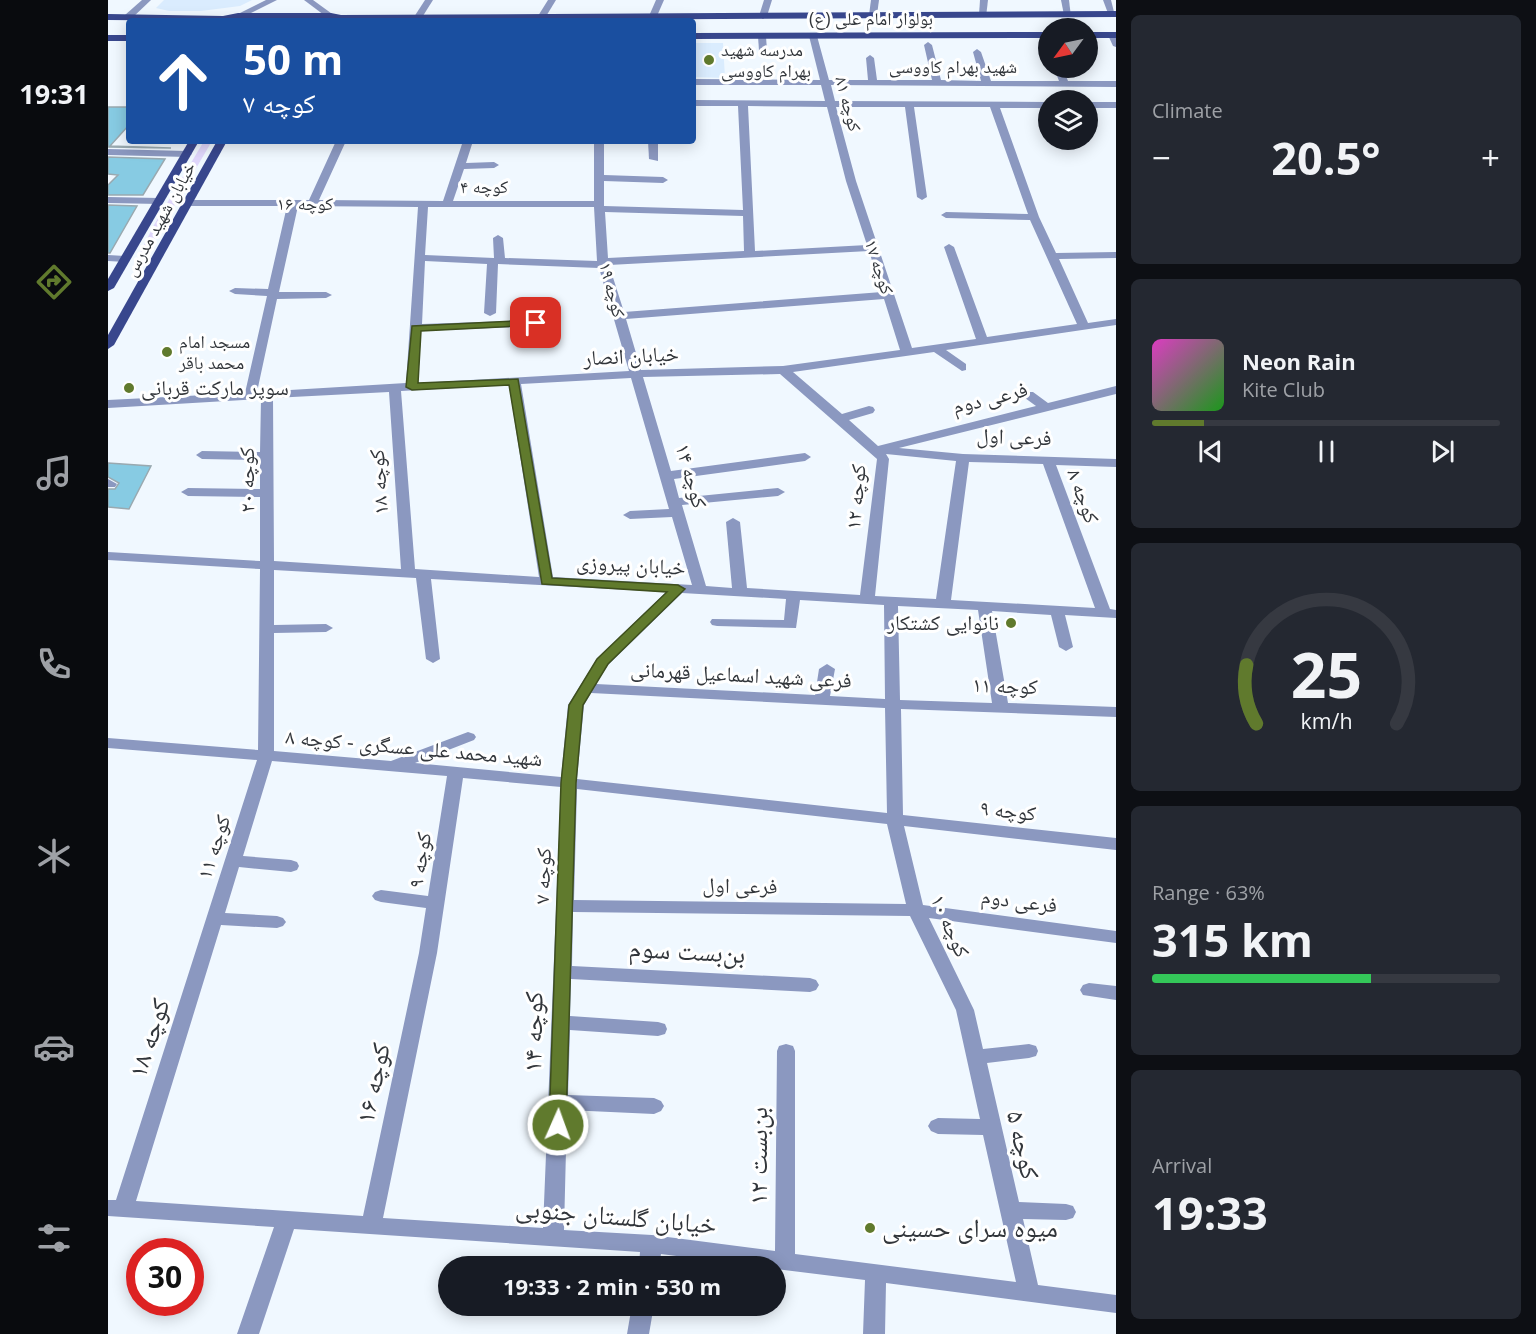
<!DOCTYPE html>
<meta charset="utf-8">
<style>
:root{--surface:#171b24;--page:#242831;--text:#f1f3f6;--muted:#9ea1a6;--line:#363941;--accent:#607a2d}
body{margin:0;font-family:"Open Sans","Noto Naskh Arabic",sans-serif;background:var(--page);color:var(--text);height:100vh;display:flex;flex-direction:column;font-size:22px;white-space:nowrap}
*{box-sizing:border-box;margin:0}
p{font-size:20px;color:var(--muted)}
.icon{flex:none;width:33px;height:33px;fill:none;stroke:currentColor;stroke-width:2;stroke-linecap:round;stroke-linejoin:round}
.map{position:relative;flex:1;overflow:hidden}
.details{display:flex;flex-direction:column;gap:15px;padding:15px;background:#0d0f14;width:420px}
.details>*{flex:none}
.hud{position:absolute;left:18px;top:18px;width:570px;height:126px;border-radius:6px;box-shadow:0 3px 15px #0003;background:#1a4fa0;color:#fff;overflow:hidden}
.needle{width:39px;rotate:237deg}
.controls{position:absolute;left:930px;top:18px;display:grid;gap:12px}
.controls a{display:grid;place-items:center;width:60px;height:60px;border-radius:50%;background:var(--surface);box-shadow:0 3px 15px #0003;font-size:30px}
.speed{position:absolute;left:18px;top:1238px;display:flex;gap:12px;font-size:30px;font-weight:700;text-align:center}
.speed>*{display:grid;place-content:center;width:78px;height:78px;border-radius:50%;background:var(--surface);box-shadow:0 3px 15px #0003;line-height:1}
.speed .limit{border:9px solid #d22;background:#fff;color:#111}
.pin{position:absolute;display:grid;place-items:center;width:51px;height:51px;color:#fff;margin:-26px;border-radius:12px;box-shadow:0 3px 9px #0006}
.me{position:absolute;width:66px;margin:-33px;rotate:2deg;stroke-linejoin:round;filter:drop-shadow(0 0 4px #0008)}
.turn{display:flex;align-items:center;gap:21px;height:126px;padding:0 18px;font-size:27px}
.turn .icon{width:78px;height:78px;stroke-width:2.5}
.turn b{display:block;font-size:42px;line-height:51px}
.big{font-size:45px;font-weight:700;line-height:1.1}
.details .tile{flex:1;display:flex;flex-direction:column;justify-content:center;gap:9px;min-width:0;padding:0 21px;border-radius:9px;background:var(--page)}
.details .dial{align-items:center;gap:0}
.dial svg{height:156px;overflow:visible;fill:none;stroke:var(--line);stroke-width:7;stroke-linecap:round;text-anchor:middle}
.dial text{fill:var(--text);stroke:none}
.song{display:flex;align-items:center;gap:18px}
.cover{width:72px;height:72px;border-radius:9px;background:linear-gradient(135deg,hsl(310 70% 55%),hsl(120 70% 35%))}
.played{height:6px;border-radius:3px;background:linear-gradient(90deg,var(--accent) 15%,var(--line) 15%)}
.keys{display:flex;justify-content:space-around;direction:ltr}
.heat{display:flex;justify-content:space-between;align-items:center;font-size:33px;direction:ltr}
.charge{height:9px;border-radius:4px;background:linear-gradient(90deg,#34c759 63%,var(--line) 0)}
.trip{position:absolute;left:330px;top:1256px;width:348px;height:60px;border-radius:30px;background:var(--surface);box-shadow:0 3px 15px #0003;font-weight:700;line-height:60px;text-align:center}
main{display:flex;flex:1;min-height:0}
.menu{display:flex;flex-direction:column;width:108px;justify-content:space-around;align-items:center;background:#090b0e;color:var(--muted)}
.menu .icon{width:42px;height:42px}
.menu .current{color:var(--accent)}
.menu b{font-size:27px;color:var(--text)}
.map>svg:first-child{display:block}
.built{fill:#daecfe}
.green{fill:#dfd6fb}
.building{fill:#87cbe3;stroke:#99a9b0;stroke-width:1.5}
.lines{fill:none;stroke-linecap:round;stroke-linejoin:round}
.minor{fill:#8b98c0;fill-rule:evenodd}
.major{fill:#38478d;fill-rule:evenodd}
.route{fill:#607a2d;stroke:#3e4f1d;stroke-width:1.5}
.poi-dot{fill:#607a2d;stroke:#fff;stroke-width:2}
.labels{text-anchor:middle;stroke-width:6;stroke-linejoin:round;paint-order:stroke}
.far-street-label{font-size:18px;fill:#32363b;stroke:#fff}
.far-poi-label{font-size:18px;fill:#32363b;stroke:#fff;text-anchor:start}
.street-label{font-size:21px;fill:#32363b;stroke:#fff}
.poi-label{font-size:21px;fill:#32363b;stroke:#fff;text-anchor:start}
.near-street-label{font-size:26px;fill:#32363b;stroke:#fff}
.near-poi-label{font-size:26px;fill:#32363b;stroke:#fff;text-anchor:start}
</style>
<main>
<nav class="menu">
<b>19:31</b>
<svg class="icon current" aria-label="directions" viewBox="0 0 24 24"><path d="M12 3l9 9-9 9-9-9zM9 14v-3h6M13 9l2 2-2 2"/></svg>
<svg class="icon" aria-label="music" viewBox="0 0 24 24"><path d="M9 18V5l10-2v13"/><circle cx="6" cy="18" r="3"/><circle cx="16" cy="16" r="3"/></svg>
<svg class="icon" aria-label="phone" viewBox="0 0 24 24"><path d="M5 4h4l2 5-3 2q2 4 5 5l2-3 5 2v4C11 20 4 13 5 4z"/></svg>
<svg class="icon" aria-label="climate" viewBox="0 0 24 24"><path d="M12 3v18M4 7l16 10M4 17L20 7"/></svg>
<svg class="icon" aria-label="car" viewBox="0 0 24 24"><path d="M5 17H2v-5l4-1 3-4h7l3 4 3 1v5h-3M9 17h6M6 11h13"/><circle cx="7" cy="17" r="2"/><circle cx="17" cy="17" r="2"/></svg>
<svg class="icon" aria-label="filters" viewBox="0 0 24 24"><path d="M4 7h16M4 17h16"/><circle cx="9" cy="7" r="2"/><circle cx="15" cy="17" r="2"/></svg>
</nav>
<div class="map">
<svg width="1008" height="1334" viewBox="0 0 1008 1334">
<rect width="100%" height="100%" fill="#f0f8ff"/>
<g class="built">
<path d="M56,0h88l-12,6 -39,5h-32l-13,-3z"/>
<path d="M585,43h30l2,35 -32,-1z"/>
</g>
<path class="green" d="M96,141h8l-73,125 -7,3 22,-44z"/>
<g class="building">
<path d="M0,107h21v18l-19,21 61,2 -63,-1z"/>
<path d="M0,157l57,2 -22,36h-35v-10l10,-10 -10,-1z"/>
<path d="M0,205l29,1 -27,47h-2z"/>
<path d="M0,463l43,3 -22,43 -21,-2v-18h7l4,-6 -11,-6z"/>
</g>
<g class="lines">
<g class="minor">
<path d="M34,0h9l-20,19h-6v-4z"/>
<path d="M158,0h11l-36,18 -7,-2z"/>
<path d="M196,0h9l22,16 -7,2z"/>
<path d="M317,0h8l-12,19h-6l-1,-2z"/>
<path d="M440,0h8l-11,18h-6l-1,-2z"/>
<path d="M548,0h8l-7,16 -4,3 -4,-3z"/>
<path d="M656,0h8l-5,16 -4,3 -4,-3z"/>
<path d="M763,0h8l-2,15 -4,3 -4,-3z"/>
<path d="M872,0h8l-2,17 -7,-2z"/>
<path d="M953,0h8l2,17 -7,-2z"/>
<path d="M995,0h8l4,16h-6z"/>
<path d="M1004,32l4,3v12l-3,-1 -5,-11z"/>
<path d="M654,33l4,3 1,15 -4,3 -4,-3 -1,-15z"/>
<path d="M705,33l4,3 12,44h39l-2,-22 4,-3 4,3 3,22h55l-8,-35 4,-3 4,3 9,35 40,1 -8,-29 4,-3 4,3 10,29h68l-5,-13h9l5,13h48v6l-285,-2 4,16 213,1v6h-48l39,109 17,36 60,-1v6l-57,1 29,64 28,-4v6l-170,25 20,14v6l-4,1 -28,-19 -141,20 49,42 27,-8 4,1 2,3 -2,3 -24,7 29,26 158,-40 -11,-8v-6h8l15,11 68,-17v8l-217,54 64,6 153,5v8l-60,-2 54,144 6,1v8l-51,-3 8,32 -7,4 -7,-4 -8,-32 -59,-4 16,92 108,4v10l-215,-8 2,106 213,23v12l-212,-24 19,79 193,26v12l-187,-25 45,92 9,39 46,-5 7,2 2,5 -2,5 -7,2 -42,5 32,139 47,2 7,2 3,6 -3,6 -7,2 -43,-1 15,66 78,10v18l-230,-30 -1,51h-22l2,-54 -89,-11v-3h-22l-93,-12 -2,12h-20l1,-14 -346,-23 -35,105h-22l37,-107 -166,-11v-16h8l141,-440 -149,-12v-10l150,12 2,-181 -152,-9v-8l152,9v-64l-72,-1 -7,-4 7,-4 72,1v-29l-58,-1 -6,-4 6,-4 58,1 1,-53 -153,9v-8l137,-7 22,-97 -32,-2 -6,-3 6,-3 33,1 19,-83h-99l-5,-3 5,-3h121l27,-59h10l-27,59 124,1 20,-60h10l-7,22 28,-1 5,3 -5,3 -30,1 -11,32h141v-60h10v34l59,2 5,3 -5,3 -59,-2v25l139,4 -5,-104h-45v-6l132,1 -4,-16h-128v-6l127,1 -11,-44zM640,106l79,1 19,74 21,64 -112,6zM728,107h69l12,90 5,3 5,-3 -13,-90h76l38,107 -82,-2 -5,3 5,3 84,2 47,104 -90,13 -33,-90 -5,-3 -5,3 32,92 -64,9 -56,-167zM190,206l120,1 -12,176 -149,9 20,-93 49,-1 6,-3 -6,-3h-47zM320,207h166l3,54 -92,-3 -2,-20 -5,-3 -5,3 1,20 -69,-3zM497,212l138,4 1,35 -136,7zM761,251l13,41 -258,20 -15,-47zM317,261l62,3 -3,49 6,3 6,-3 2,-49 101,4 30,103 -211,12 3,-52 115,-5 6,-3 -6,-3 -114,4zM776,299l16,51 -117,16 -142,4 -15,-51zM672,374l97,85 -17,136 -113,-7 -7,-66 -7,-4 -7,4 6,66 -26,-2 -24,-81 96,-9 7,-4 -7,-4 -99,10 -5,-19 131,-18 6,-4 -6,-4 -134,18 -28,-94zM523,378l38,131 -39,2 -7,4 7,4 42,-2 20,68 -139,-8 -32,-193zM401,385l30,192 -124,-8 -14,-178zM281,392l12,177 -127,-8 -1,-163zM778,454l70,7 -20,138 -61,-3 14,-137zM861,462l74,2 52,144 -144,-8zM166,570l142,8 10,81 7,4 7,-4 -9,-80 235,13 -69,67 -29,46 -7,72 -146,-14 59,-23 2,-3 -2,-3 -6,-2 -77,29 -117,-10v-118l52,-1 7,-4 -7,-4 -52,1zM574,593l104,6 -2,21 -72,-1 -2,3 2,3 5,1 79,2 4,-28 84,5 1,94 -55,-3 5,-27 -8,-5 -8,5 -4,26 -219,-11 12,-19zM790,606l80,4 14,93 -92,-3zM483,693l294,15 2,105 -310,-34 7,-74zM164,761l175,15 -19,120 -47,-6 -6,2 -3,4 3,4 6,2 45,6 -7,45 -56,263 -227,-15 85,-276 56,3 6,-2 3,-4 -3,-4 -6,-2 -52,-3 14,-46 52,5 6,-2 2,-4 -2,-4 -6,-2 -48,-4zM355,778l98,9 -18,441 -160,-10 54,-265zM469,789l310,35 19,80 -332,-4zM465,912l337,4 46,94 24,109 -42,-1 -7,3 -3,5 3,5 7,3 45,1 33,147 -221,-28v-203l-2,-5 -7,-2 -7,2 -2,5 -2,200 -123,-16 -88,-5 3,-120 87,4 7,-3 3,-5 -3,-5 -7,-3 -86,-3 2,-65 88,6 7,-2 2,-5 -2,-5 -7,-2 -88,-6 1,-37 239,13 6,-2 3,-5 -3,-5 -6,-2 -238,-12z"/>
<rect x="980" y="102" width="28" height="6"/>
<path d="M540,141h10v20l-9,-2z"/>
<path d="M0,149l79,2 5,3 -5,3 -79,-2z"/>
<path d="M0,197l51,1 5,3 -5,3 -51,-1z"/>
<path d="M0,255l17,1 5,3 -5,3 -17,-1z"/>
<path d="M0,479l9,5 -2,3h-7z"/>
<path d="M981,983l27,3v14l-33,-5 -3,-5 3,-5z"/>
<path d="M524,1305h22l-5,29h-22z"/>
</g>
<g class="major">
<path d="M1008,11v6l-769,4 -16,-2h-93l-14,2 -116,-1v-6l115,2 15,-3h93l10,2z"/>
<path d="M940,32v6l-355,1v-6z"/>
<rect x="980" y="32" width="28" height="6"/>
<rect x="0" y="35" width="21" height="6"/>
<path d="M81,141h10l-85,147 -6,3v-12z"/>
<path d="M109,141h10l-113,204 -6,4v-14z"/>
</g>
</g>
<path class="route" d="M428,320l5,3 -1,2 -119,6 -3,52 100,-4 34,199 126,7 7,4 -77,75 -25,41 -7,78 -10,342 -2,5 -6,2 -7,-2 -2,-5 12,-342 8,-78 28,-46 70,-67 -125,-8 -33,-199 -97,5 -6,-3 6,-61z"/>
<g class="poi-dot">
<circle cx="601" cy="60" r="6"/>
<circle cx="59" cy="352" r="6"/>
<circle cx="21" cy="388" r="6"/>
<circle cx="903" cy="623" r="6"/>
<circle cx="762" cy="1228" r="6"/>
</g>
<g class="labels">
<g class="far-street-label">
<text x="763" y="25">بولوار امام علی (ع)</text>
<text x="845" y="73">شهید بهرام کاووسی</text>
<text transform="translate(740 104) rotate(75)" y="6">کوچه ۸۱</text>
<text x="376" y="193">کوچه ۴</text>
<text x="197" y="210">کوچه ۱۶</text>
<text transform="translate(52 219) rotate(-61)" y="6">خیابان شهید مدرس</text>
<text transform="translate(771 267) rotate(72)" y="6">کوچه ۱۷</text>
<text transform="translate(504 290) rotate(75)" y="6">کوچه ۱۹</text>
</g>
<g class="far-poi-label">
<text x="613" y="56">مدرسه شهید<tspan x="613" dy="21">بهرام کاووسی</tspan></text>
<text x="71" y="348">مسجد امام<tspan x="71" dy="21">محمد باقر</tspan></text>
</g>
<g class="street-label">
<text transform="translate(523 356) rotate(-3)" y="7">خیابان انصار</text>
<text transform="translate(882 398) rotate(-14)" y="7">فرعی دوم</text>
<text transform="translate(906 437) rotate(2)" y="7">فرعی اول</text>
<text transform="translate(583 476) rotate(74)" y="7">کوچه ۱۴</text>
<text transform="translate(139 480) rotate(-90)" y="7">کوچه ۲۰</text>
<text transform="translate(271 482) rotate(-94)" y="7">کوچه ۱۸</text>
<text transform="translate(975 496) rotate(70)" y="7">کوچه ۸</text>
<text transform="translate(748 497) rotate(-85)" y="7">کوچه ۱۲</text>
<text transform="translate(523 565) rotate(3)" y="7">خیابان پیروزی</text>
<text transform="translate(633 675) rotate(3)" y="7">فرعی شهید اسماعیل قهرمانی</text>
<text transform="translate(897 686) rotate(2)" y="7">کوچه ۱۱</text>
<text transform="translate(306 748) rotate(5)" y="7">شهید محمد علی عسگری - کوچه ۸</text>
<text transform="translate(900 811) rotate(6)" y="7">کوچه ۹</text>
<text transform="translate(106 847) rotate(-72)" y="7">کوچه ۱۱</text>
<text transform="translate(312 860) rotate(-81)" y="7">کوچه ۹</text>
<text transform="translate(435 876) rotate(-88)" y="7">کوچه ۷</text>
<text transform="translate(632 886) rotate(1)" y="7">فرعی اول</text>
<text transform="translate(911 901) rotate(7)" y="7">فرعی دوم</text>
<text transform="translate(842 926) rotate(66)" y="7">کوچه ۱۰</text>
</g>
<g class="poi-label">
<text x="33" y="395">سوپر مارکت قربانی</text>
<text x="891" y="630" text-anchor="end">نانوایی کشتکار</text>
</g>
<g class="near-street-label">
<text transform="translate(579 951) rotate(3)" y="9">بن‌بست سوم</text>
<text transform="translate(425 1032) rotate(-89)" y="9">کوچه ۱۴</text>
<text transform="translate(41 1038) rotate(-72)" y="9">کوچه ۱۸</text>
<text transform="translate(265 1083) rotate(-78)" y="9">کوچه ۱۶</text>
<text transform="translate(915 1145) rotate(77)" y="9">کوچه ۵</text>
<text transform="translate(650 1156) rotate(-90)" y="9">بن‌بست ۱۲</text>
<text transform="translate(508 1216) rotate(5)" y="9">خیابان گلستان جنوبی</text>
</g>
<g class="near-poi-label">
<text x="774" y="1237">میوه سرای حسینی</text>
</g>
</g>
</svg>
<div class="controls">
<a><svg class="needle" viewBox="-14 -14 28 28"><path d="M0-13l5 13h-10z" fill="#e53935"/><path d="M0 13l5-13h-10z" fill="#9ea1a6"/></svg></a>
<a><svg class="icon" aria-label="layers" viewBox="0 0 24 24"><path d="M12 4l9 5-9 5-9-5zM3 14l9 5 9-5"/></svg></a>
</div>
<div class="speed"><div class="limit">30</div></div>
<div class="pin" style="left:428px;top:323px;background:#d93025"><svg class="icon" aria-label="arrive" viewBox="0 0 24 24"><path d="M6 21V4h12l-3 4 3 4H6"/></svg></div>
<svg class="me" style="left:450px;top:1125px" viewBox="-20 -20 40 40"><circle r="17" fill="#607a2d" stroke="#fff" stroke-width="3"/><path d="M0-11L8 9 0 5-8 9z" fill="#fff"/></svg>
<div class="trip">19:33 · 2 min · 530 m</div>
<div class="hud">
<div class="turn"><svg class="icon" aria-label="ahead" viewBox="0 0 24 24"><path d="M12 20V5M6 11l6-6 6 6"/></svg><div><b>50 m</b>کوچه ۷</div></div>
</div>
</div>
<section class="details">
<div class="tile"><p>Climate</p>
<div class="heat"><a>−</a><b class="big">20.5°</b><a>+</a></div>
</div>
<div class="tile">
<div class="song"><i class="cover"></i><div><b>Neon Rain</b><p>Kite Club</p></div></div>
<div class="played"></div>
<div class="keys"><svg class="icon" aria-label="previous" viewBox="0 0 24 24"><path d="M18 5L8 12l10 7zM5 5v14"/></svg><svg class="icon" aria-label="pause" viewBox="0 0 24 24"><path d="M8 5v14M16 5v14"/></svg><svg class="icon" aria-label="next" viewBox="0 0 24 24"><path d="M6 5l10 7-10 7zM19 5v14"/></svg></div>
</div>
<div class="tile dial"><svg viewBox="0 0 100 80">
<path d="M14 69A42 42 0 1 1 86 69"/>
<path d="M14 69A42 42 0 0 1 9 39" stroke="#607a2d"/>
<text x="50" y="56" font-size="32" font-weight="700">25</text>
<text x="50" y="72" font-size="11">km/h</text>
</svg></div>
<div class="tile"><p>Range · 63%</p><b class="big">315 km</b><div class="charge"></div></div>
<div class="tile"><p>Arrival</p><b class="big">19:33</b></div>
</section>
</main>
